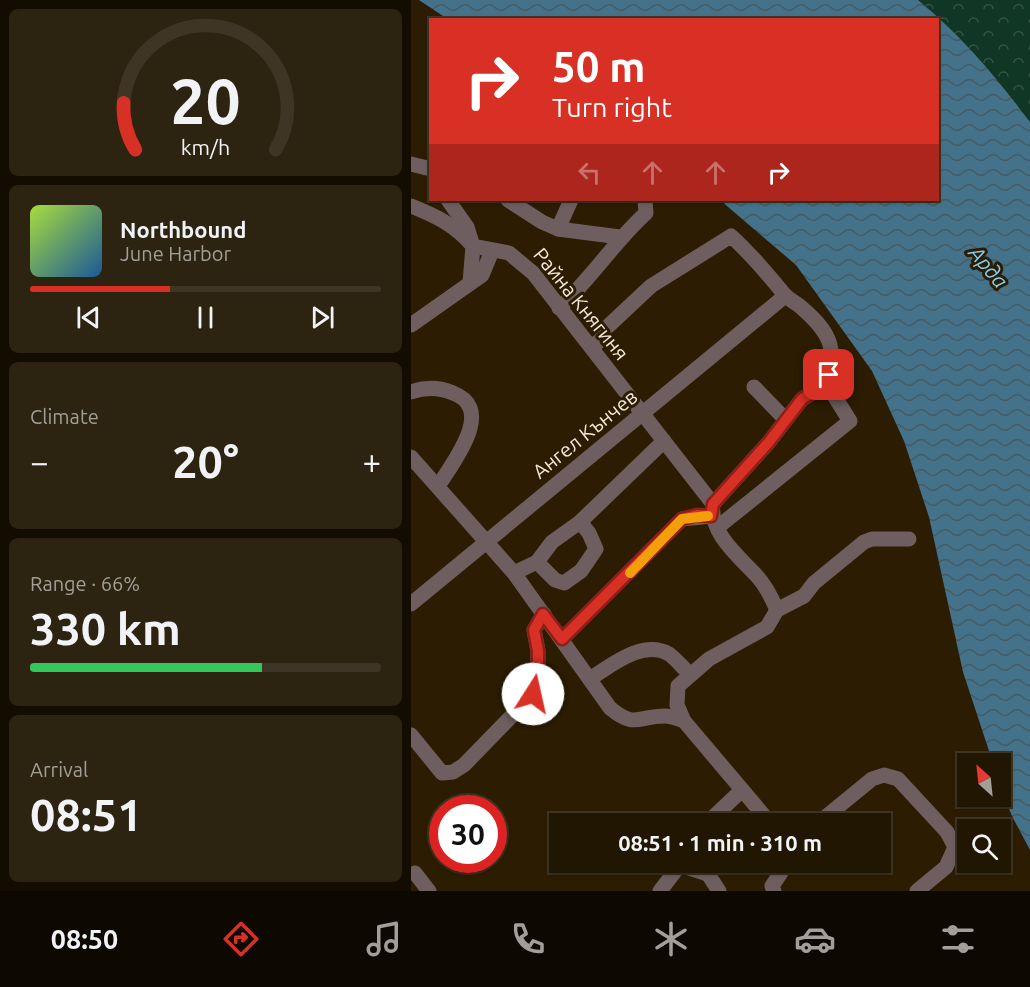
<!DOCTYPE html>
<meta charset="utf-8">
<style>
:root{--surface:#211602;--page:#2d2311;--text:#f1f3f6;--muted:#a29f99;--line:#3e3524;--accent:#d93025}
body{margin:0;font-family:Ubuntu,sans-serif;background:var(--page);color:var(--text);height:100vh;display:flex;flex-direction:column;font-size:22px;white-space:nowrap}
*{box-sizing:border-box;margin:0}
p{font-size:20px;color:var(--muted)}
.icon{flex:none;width:33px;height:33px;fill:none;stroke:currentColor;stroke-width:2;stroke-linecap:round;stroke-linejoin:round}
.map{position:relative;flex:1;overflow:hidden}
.side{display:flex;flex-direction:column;gap:9px;padding:9px;background:#120c01;width:411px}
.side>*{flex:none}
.banner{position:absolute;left:18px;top:18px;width:510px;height:183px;border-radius:0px;box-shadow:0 2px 4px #0004,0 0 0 2px var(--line);background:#d93025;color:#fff;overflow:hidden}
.needle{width:39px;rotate:333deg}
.fabs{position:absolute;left:546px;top:753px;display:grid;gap:12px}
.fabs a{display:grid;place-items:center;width:54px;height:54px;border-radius:0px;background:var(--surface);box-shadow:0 2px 4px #0004,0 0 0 2px var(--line);font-size:30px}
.speed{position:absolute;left:18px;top:795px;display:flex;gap:12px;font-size:30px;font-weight:700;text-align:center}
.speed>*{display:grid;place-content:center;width:78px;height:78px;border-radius:50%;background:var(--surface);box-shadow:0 2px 4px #0004,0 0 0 2px var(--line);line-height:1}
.speed .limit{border:9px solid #d22;background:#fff;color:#111}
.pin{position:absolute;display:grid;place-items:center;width:51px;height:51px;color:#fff;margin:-26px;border-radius:12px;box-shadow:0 3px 9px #0006}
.me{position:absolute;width:66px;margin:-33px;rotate:10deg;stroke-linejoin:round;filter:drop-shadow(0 0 4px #0008)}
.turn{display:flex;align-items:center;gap:21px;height:126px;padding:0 24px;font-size:27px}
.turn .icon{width:78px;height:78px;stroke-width:2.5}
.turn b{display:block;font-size:42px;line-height:51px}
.lanes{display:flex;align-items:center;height:57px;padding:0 24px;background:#0003;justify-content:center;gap:30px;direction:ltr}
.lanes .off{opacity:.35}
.big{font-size:45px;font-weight:600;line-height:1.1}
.side .card{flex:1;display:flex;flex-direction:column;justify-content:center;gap:9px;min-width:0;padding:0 21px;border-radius:9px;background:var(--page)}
.side .dial{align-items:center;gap:0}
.dial svg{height:156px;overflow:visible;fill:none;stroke:var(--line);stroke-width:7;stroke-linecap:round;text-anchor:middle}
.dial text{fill:var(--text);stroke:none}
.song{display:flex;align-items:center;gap:18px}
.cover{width:72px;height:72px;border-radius:9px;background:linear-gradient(135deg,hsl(80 70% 55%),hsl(210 70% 35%))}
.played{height:6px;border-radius:3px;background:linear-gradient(90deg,var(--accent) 40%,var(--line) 40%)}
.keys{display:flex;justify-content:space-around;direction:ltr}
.heat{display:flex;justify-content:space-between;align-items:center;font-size:33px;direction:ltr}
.charge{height:9px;border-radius:4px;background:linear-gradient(90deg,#34c759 66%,var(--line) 0)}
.trip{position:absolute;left:138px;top:813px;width:342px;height:60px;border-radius:0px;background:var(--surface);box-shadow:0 2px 4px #0004,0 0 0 2px var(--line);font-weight:600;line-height:60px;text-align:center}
.menu{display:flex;height:96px;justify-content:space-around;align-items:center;background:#0d0901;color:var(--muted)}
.menu .icon{width:42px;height:42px}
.menu .active{color:var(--accent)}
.menu b{font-size:27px;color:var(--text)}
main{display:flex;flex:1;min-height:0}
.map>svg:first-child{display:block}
.forest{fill:url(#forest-crowns)}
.water{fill:url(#water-waves)}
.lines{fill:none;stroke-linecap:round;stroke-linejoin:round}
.minor{stroke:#6e5e5f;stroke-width:15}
.route-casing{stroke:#8d1f18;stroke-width:15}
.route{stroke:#d93025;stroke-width:10}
.slow{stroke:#f59e0b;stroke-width:10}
.labels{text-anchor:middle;stroke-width:6;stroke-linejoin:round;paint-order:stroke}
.street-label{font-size:20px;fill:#f2e8d8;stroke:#2c1d02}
.water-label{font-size:21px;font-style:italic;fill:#82cdf5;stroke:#2c1d02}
</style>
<main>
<section class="side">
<div class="card dial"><svg viewBox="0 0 100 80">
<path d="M14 69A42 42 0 1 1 86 69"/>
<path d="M14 69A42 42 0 0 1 8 45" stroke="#d93025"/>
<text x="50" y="56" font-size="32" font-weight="700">20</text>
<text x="50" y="72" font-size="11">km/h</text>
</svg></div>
<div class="card">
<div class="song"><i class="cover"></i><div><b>Northbound</b><p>June Harbor</p></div></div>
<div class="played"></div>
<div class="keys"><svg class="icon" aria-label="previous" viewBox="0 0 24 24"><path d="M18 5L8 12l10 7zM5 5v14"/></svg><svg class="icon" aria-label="pause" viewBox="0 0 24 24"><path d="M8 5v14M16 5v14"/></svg><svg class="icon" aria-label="next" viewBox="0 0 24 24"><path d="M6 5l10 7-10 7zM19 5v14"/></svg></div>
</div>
<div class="card"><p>Climate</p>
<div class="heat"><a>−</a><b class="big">20°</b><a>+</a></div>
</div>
<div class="card"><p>Range · 66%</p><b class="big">330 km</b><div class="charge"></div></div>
<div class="card"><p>Arrival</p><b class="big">08:51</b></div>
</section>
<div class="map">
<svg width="619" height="891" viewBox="0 0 619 891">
<defs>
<pattern id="forest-crowns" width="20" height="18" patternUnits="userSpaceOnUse" patternTransform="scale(1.5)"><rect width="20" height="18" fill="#103625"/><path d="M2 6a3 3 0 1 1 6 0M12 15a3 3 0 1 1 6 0" fill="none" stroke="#335344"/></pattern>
<pattern id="water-waves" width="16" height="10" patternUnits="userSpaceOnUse" patternTransform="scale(1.5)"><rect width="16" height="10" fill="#44728a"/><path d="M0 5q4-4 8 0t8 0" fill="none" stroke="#475a62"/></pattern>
</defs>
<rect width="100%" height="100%" fill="#2c1d02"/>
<path class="forest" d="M507,0h112v122c-33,-44 -69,-87 -112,-122z"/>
<path class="water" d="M8,0h499c43,35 79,78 112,122v728c-17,-33 -29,-48 -29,-86l-8,-1 -30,-91 -34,-155 -25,-76 -32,-70 -76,-106 -76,-65h217v-180h-488z"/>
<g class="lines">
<g class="minor">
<path d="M0,164l20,5"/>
<path d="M37,200l19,27 6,19 36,7 24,20 180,231c-4,28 24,51 42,70 10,10 16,22 22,36"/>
<path d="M97,200l34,22 16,7 62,8"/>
<path d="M0,206c25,10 44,19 62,40l-3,37"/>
<path d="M147,229l13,-29"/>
<path d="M148,308c32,-29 55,-66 87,-95l-1,-13"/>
<path d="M0,325l71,-50 10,-24"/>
<path d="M180,347l10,-7 3,-10 47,-44 80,-50c20,18 36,37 53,58 5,6 13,9 18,14 32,28 34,41 24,81"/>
<path d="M343,387l31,32"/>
<path d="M0,392c14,-5 28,-5 42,1 43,16 0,69 -14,92"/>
<path d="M0,457l103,116 96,135c25,21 28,8 55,8 6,0 13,3 19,5"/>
<path d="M302,504l56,-62 33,-43 15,-9 9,-1 7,5 17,27 -132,106"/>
<path d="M126,562l18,18 9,3 17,-12 15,-22 -7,-16 -9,-11"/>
<path d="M103,573l23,-11 15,-20 28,-20 84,-81"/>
<path d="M0,604l374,-308"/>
<path d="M151,639l120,-120 29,-3"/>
<path d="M180,678c21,-13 52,-39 78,-24 7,5 14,14 21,20"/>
<path d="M0,735l31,38 11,-1 11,-7 69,-71 5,-19v-24l-4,-21 10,-16"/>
<path d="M295,824l36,-34"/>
<path d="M360,824l-87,-103 -7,-16 1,-19 31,-27 58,-32 10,-17 27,-14 10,-13 50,-41 8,-3h37"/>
<path d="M406,824l55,-45 12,-4 14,4 49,53 8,15 -9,20 -29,24"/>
<path d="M269,865l28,9 11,17"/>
<path d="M4,873l14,18"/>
<path d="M249,891l22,-29"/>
<path d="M363,891l-2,-5 16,-24"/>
</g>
</g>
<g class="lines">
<g class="route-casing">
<path id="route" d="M122,694l5,-19v-24l-4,-21 9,-16 19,25 120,-120 15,-4 14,1 2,-12 56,-62 33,-43 15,-9 9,-1 3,-14"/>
</g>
<use href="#route" class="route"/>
<path class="slow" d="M219,573l52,-54 26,-3"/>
</g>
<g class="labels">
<g class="street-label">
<text transform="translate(170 304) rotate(51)" y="7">Райна Княгиня</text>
<text transform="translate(174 434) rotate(-39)" y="7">Ангел Кънчев</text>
</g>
<g class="water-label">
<text transform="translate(577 267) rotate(50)" y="7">Арда</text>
</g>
</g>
</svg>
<div class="fabs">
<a><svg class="needle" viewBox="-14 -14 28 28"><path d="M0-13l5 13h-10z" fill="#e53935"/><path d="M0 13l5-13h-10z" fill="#a29f99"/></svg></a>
<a><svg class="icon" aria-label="search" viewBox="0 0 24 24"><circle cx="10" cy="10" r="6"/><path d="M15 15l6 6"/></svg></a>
</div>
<div class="speed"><div class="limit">30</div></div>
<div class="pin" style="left:418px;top:375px;background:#d93025"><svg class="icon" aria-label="arrive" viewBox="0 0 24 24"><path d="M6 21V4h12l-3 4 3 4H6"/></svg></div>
<svg class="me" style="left:122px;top:694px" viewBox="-20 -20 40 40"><circle r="19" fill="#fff"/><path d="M0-13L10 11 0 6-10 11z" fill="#d93025"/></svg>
<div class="trip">08:51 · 1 min · 310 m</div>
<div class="banner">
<div class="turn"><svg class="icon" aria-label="right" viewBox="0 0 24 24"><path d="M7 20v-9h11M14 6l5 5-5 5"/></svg><div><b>50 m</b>Turn right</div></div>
<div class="lanes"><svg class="icon off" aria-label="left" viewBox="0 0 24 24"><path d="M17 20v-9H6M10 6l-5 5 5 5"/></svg><svg class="icon off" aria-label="ahead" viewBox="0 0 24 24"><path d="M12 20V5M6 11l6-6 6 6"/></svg><svg class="icon off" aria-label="ahead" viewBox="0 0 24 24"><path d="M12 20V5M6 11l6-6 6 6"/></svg><svg class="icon" aria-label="right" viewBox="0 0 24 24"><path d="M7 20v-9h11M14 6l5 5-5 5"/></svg></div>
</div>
</div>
</main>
<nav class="menu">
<b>08:50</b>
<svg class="icon active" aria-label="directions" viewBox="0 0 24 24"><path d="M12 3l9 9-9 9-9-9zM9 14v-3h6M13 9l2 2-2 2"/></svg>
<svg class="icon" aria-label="music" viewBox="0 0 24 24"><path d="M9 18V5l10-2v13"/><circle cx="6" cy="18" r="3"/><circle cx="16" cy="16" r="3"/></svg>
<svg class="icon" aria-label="phone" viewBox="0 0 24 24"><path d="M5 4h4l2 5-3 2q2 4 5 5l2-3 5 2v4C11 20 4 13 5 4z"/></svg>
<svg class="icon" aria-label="climate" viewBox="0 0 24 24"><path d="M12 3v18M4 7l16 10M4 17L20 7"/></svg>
<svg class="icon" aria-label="car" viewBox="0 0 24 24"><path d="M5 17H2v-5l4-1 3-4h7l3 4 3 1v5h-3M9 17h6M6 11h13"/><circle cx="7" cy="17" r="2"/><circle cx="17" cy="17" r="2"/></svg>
<svg class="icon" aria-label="filters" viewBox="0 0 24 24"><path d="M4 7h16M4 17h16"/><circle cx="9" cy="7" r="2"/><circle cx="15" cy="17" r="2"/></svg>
</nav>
